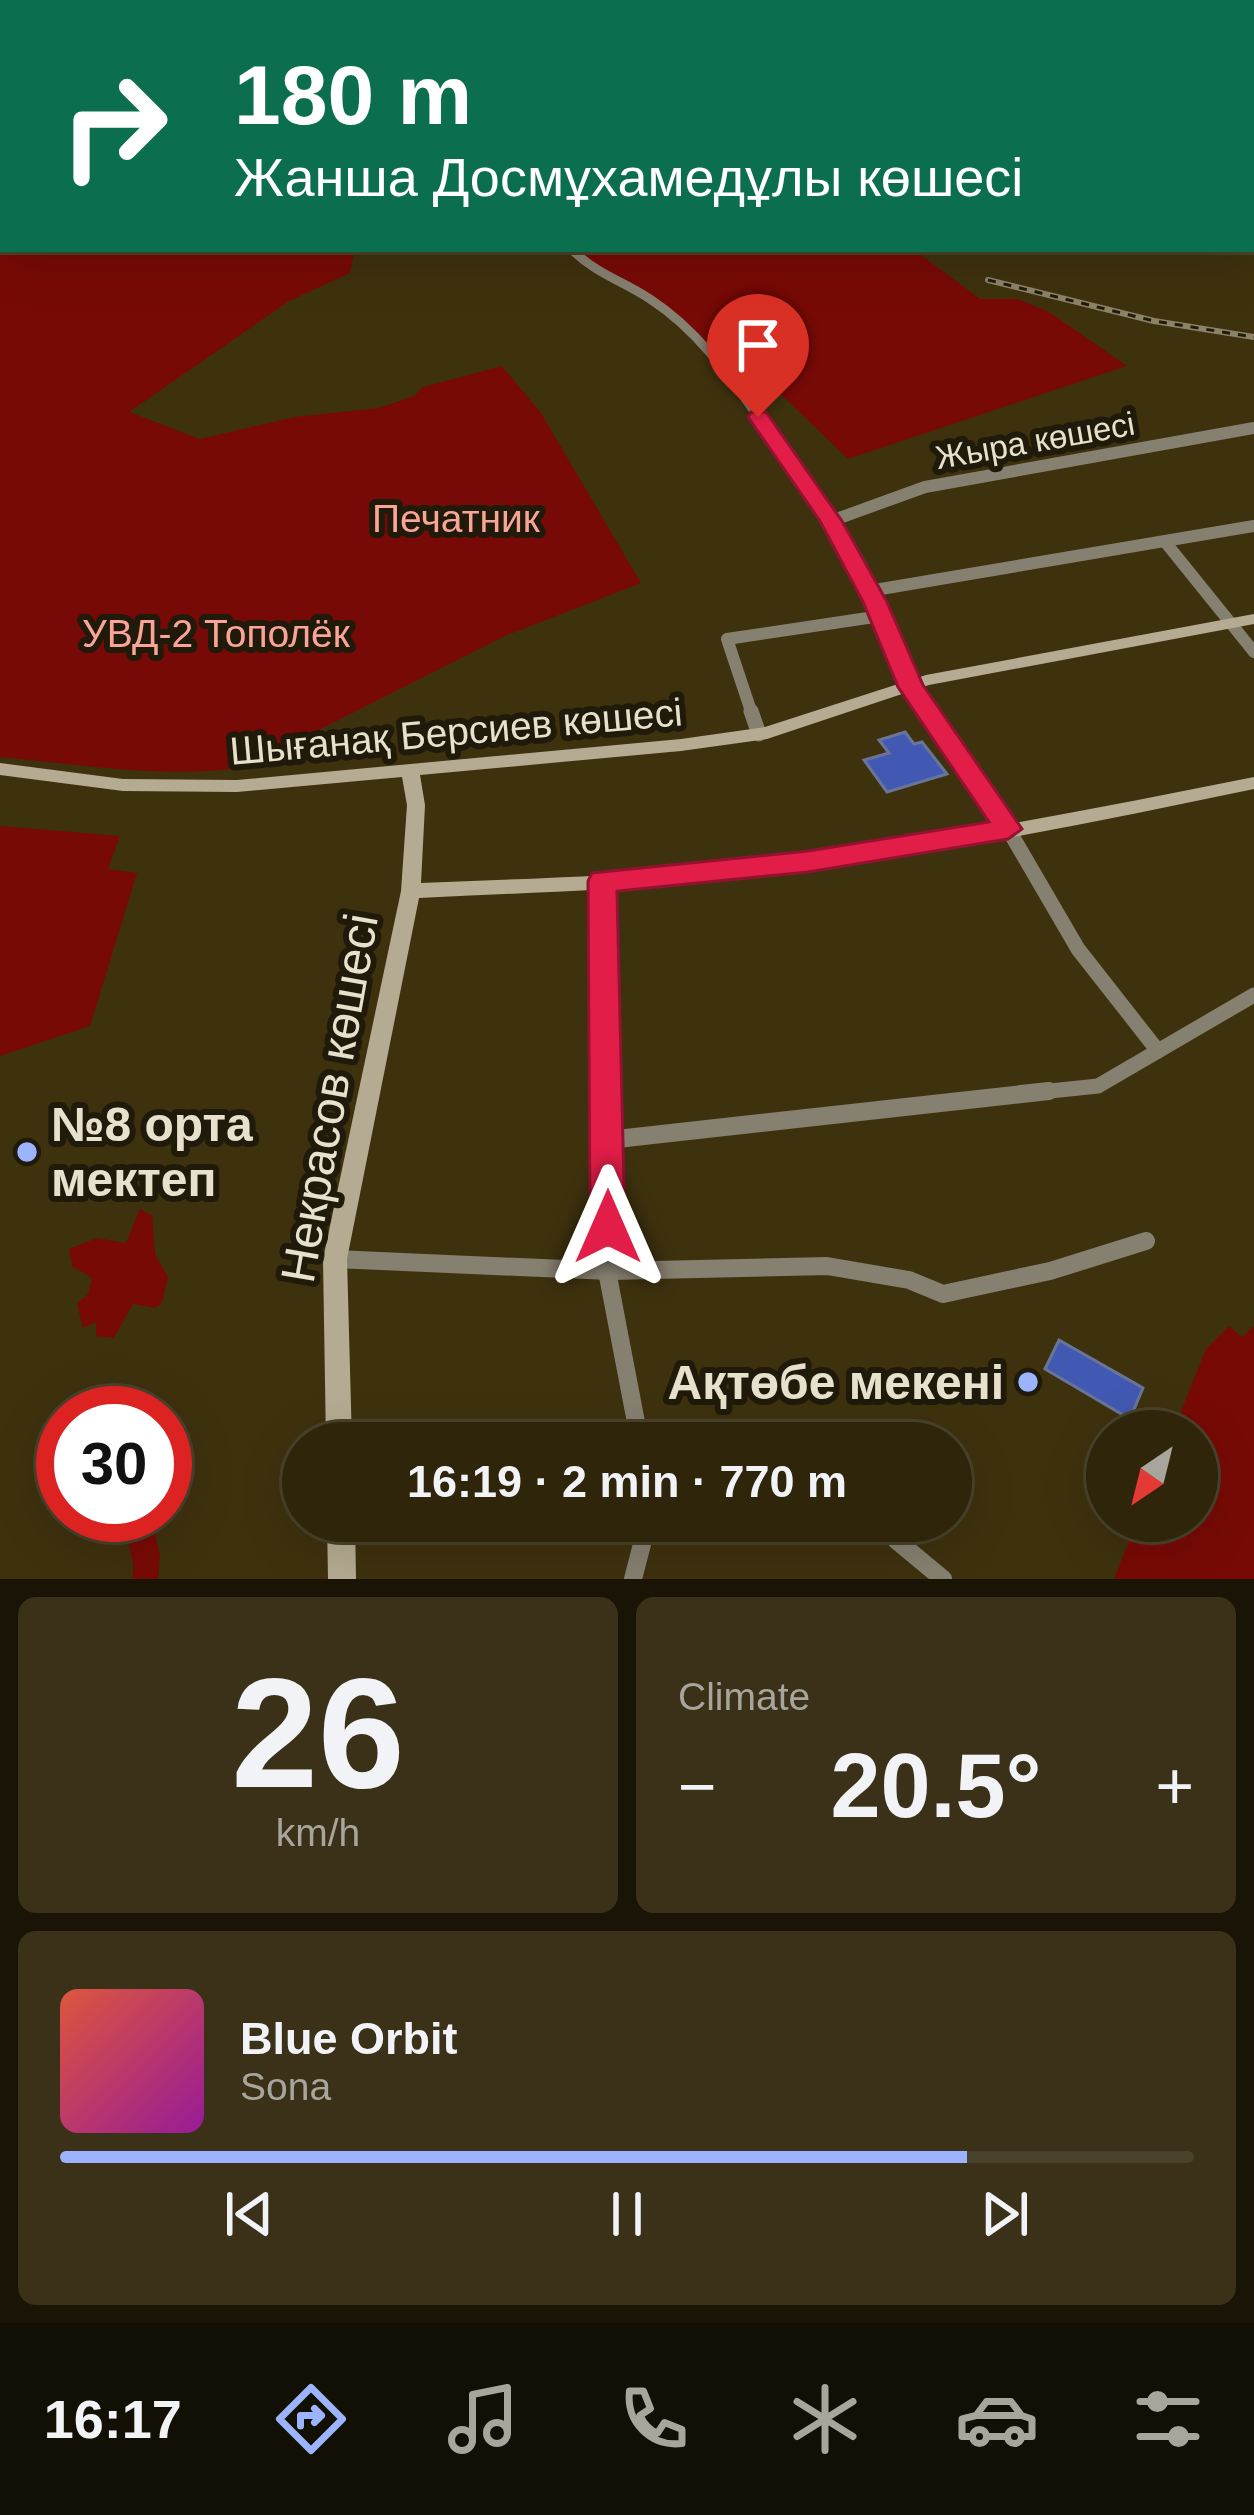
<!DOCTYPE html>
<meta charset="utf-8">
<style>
:root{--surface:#2e250a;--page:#3a3118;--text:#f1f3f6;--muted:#a7a59c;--line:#49422b;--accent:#9bb4fd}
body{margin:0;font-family:Helvetica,sans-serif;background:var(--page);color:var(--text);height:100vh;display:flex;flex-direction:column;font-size:45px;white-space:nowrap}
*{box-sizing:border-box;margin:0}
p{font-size:39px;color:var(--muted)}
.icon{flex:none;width:66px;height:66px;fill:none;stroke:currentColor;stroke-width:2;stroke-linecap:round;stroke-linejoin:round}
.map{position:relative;height:1579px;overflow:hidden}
.panel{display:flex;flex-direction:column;gap:18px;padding:18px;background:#191406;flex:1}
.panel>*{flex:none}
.banner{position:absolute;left:0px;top:0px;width:1254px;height:252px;box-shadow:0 12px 48px #0002,0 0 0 3px var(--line);background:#0b6e4f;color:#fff;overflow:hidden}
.needle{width:78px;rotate:215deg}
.tools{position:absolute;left:1086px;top:1410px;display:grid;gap:24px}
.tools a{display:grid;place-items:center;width:132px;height:132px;border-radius:50%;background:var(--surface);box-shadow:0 12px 48px #0002,0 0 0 3px var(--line);font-size:60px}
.speed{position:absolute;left:36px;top:1386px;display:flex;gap:24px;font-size:60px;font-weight:700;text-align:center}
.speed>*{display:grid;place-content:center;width:156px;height:156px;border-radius:50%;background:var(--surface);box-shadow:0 12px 48px #0002,0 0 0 3px var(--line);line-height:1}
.speed .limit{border:18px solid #d22;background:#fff;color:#111}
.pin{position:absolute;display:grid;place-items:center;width:102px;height:102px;color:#fff;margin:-123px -51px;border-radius:50% 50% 50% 0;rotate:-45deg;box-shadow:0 0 12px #0007}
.pin .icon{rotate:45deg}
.me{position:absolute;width:132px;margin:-66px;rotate:0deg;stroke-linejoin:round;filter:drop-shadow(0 0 9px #0008)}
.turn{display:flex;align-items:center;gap:42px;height:252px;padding:0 36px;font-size:54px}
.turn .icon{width:156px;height:156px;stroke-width:2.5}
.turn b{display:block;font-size:84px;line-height:102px}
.big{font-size:90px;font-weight:600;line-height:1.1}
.panel .card{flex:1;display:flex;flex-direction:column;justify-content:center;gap:18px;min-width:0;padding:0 42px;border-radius:18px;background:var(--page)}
.panel .dial{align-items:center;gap:0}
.dial b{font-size:156px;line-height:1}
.song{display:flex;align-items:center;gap:36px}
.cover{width:144px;height:144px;border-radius:18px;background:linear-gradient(135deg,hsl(10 70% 55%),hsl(300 70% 35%))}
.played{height:12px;border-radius:6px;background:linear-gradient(90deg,var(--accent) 80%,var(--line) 80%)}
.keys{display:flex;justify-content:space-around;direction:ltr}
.heat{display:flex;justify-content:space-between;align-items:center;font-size:66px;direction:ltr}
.panel .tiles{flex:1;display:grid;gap:18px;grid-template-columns:1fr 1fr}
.card:last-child{grid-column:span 2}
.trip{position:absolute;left:282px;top:1422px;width:690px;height:120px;border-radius:60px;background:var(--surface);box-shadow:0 12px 48px #0002,0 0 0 3px var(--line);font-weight:600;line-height:120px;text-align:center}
.menu{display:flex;height:192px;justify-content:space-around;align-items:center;background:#120f04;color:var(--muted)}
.menu .icon{width:84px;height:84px}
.menu .on{color:var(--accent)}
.menu b{font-size:54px;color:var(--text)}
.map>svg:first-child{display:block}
.green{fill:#770a06}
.building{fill:#4159b2;stroke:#697597;stroke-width:3}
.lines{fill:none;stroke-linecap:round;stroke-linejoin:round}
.street-far4{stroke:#868070;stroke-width:8}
.street-far3{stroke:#868070;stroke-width:9}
.street-far2{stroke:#868070;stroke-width:12}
.street-far1{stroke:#868070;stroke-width:15}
.street{stroke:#868070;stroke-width:18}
.secondary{fill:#b5ab92;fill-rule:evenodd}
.rail-casing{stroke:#8c8266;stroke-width:6}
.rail{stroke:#201a0b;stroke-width:3;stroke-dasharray:8;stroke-linecap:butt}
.route{fill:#e11d48;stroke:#92132f;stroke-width:3}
.poi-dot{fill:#9bb4fd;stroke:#201a0b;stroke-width:4.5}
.labels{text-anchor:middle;stroke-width:12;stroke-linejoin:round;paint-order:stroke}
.far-street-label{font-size:33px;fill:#e7e0cc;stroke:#201a0b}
.park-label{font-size:39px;fill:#faa497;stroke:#201a0b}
.street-label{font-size:39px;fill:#e7e0cc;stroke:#201a0b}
.near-street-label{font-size:48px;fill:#e7e0cc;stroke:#201a0b}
.near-poi-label{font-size:48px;font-weight:bold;fill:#e7e0cc;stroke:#201a0b;text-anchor:start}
</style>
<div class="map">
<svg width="1254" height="1579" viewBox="0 0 1254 1579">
<rect width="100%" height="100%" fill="#3e310e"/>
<g class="green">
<path d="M0,0h1006l8,3h-1011v246h352l-5,24 -61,28 -160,111 71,27 95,-22 84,-9 35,-12 9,-9 79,-21 39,47 100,170 -136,53 -222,112 -7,12c-88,24 -187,5 -276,-3z"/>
<path d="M576,249h337l67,50h38l31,13 78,54 -279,93 -87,-84 -27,7c-40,-59 -105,-88 -158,-133z"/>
<path d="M0,826l120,10 -12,33 29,4 -47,153 -90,30z"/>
<path d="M140,1209l12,6 3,39 13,23 -6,26 -7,5 -22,-4 -19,34 -18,-2v-14l-13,6 -6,-24 11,-10 4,-16 -20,-12 -3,-17 28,-11 29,5z"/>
<path d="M1229,1326l13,11 12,-11v253h-140l23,-58h60v-90h-24l33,-82z"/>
<path d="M129,1515l23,4 8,37 -2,23h-26c6,-23 -11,-36 -3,-64z"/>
</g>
<g class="building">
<path d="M905,732l9,12 8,-2 25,32 -60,18 -23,-32 25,-7 -10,-13z"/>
<path d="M1059,1340l84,48 -13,31 -85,-50z"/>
</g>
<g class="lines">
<g class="street-far4">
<path d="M924,3l24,-3"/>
<path d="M1139,3l16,-3"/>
</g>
<path class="street-far3" d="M571,249c27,26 50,31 79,50 46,30 78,74 108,118"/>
<g class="street-far2">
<path d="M756,414c42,59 82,118 116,182 20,39 31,81 57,118"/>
<path d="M831,521l94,-34 329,-59"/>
<path d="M1166,543l88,109"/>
<path d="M869,591l385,-65"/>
<path d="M752,714l-25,-75 154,-23"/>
</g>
<g class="street-far1">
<path d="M751,711l8,23"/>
<path d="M927,711l81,118 70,120 80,102"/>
<path d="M602,881l3,213"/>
<path d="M1021,1094l77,-8 156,-91"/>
</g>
<g class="street">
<path d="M605,1091l2,180 33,172"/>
<path d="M608,1140l441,-49"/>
<path d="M335,1259l275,12 217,-5 82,14 34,14 107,-23 96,-30"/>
<path d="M896,1540l47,39"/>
<path d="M633,1579l15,-58"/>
</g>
<g class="secondary">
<path d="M1254,614v10l-325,61 -162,54 -86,12 -261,24 5,30 -4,78c94,-4 189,-6 283,-15 185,-18 368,-55 550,-91v12c-182,38 -366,75 -551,93 -94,9 -189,11 -284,16l-72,361 5,184h-26l-3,-184 78,-368 6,-86 -5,-28 -165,15 -114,-1 -123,-16v-12l123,16 114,1 444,-41 84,-12 161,-52z"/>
<path d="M327,1521h28l1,58h-28z"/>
</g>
<g class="rail-casing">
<path id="rail" d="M988,280l166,41 100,16"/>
</g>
<use href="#rail" class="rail"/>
</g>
<path class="route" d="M751,412h15l76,109 45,81 36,83 99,144 -14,10 -200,33 -191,19 8,336 -5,12 -12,5 -13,-5 -5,-12 -2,-346 4,-8 216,-22 181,-29 -91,-135 -35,-85 -43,-81 -72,-104z"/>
<g class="poi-dot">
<circle cx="27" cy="1152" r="12"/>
<circle cx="1028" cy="1382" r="12"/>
</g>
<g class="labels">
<g class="far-street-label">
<text transform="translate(1035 440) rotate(-10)" y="12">Жыра көшесі</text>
</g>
<g class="park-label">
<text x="456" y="532">Печатник</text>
<text x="216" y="647">УВД-2 Тополёк</text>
</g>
<g class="street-label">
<text transform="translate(456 731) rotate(-5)" y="14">Шығанақ Берсиев көшесі</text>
</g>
<g class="near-street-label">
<text transform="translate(329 1098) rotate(-80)" y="17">Некрасов көшесі</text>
</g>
<g class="near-poi-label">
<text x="51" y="1141">№8 орта<tspan x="51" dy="55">мектеп</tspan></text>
<text x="1004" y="1399" text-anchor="end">Ақтөбе мекені</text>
</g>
</g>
</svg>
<div class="tools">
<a><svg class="needle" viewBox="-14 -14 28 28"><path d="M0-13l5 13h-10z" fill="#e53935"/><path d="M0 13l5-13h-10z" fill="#a7a59c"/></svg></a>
</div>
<div class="speed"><div class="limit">30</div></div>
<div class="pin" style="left:758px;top:417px;background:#d93025"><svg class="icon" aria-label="arrive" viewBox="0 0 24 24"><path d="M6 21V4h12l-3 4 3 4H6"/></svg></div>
<svg class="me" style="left:608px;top:1227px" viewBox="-20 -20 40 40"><path d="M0-17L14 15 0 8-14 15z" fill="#e11d48" stroke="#fff" stroke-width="4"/></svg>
<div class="trip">16:19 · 2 min · 770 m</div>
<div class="banner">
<div class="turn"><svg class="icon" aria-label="right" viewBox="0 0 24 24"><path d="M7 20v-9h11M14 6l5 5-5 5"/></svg><div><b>180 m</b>Жанша Досмұхамедұлы көшесі</div></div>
</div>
</div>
<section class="panel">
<div class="tiles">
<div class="card dial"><b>26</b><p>km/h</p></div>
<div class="card"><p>Climate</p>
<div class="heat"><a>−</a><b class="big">20.5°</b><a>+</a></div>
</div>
<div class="card">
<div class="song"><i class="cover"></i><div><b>Blue Orbit</b><p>Sona</p></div></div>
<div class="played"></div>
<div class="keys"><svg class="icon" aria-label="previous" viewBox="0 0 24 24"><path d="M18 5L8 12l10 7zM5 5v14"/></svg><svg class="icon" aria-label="pause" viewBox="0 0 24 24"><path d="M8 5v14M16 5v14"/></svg><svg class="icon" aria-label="next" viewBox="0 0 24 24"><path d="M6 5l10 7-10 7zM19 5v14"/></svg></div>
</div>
</div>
</section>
<nav class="menu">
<b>16:17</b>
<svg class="icon on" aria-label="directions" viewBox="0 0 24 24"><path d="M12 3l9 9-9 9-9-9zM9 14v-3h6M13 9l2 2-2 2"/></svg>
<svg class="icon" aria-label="music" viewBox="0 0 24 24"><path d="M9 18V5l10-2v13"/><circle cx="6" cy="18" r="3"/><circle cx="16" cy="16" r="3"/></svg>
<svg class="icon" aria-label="phone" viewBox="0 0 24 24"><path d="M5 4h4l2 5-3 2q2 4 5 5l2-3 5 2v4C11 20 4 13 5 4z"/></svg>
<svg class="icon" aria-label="climate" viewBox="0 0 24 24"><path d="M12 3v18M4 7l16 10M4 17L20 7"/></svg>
<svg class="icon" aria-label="car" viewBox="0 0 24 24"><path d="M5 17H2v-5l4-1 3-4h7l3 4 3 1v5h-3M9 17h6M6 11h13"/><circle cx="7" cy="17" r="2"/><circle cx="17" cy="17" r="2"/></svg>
<svg class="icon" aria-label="filters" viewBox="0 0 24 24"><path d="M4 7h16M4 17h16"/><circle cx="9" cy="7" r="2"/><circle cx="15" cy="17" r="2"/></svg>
</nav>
